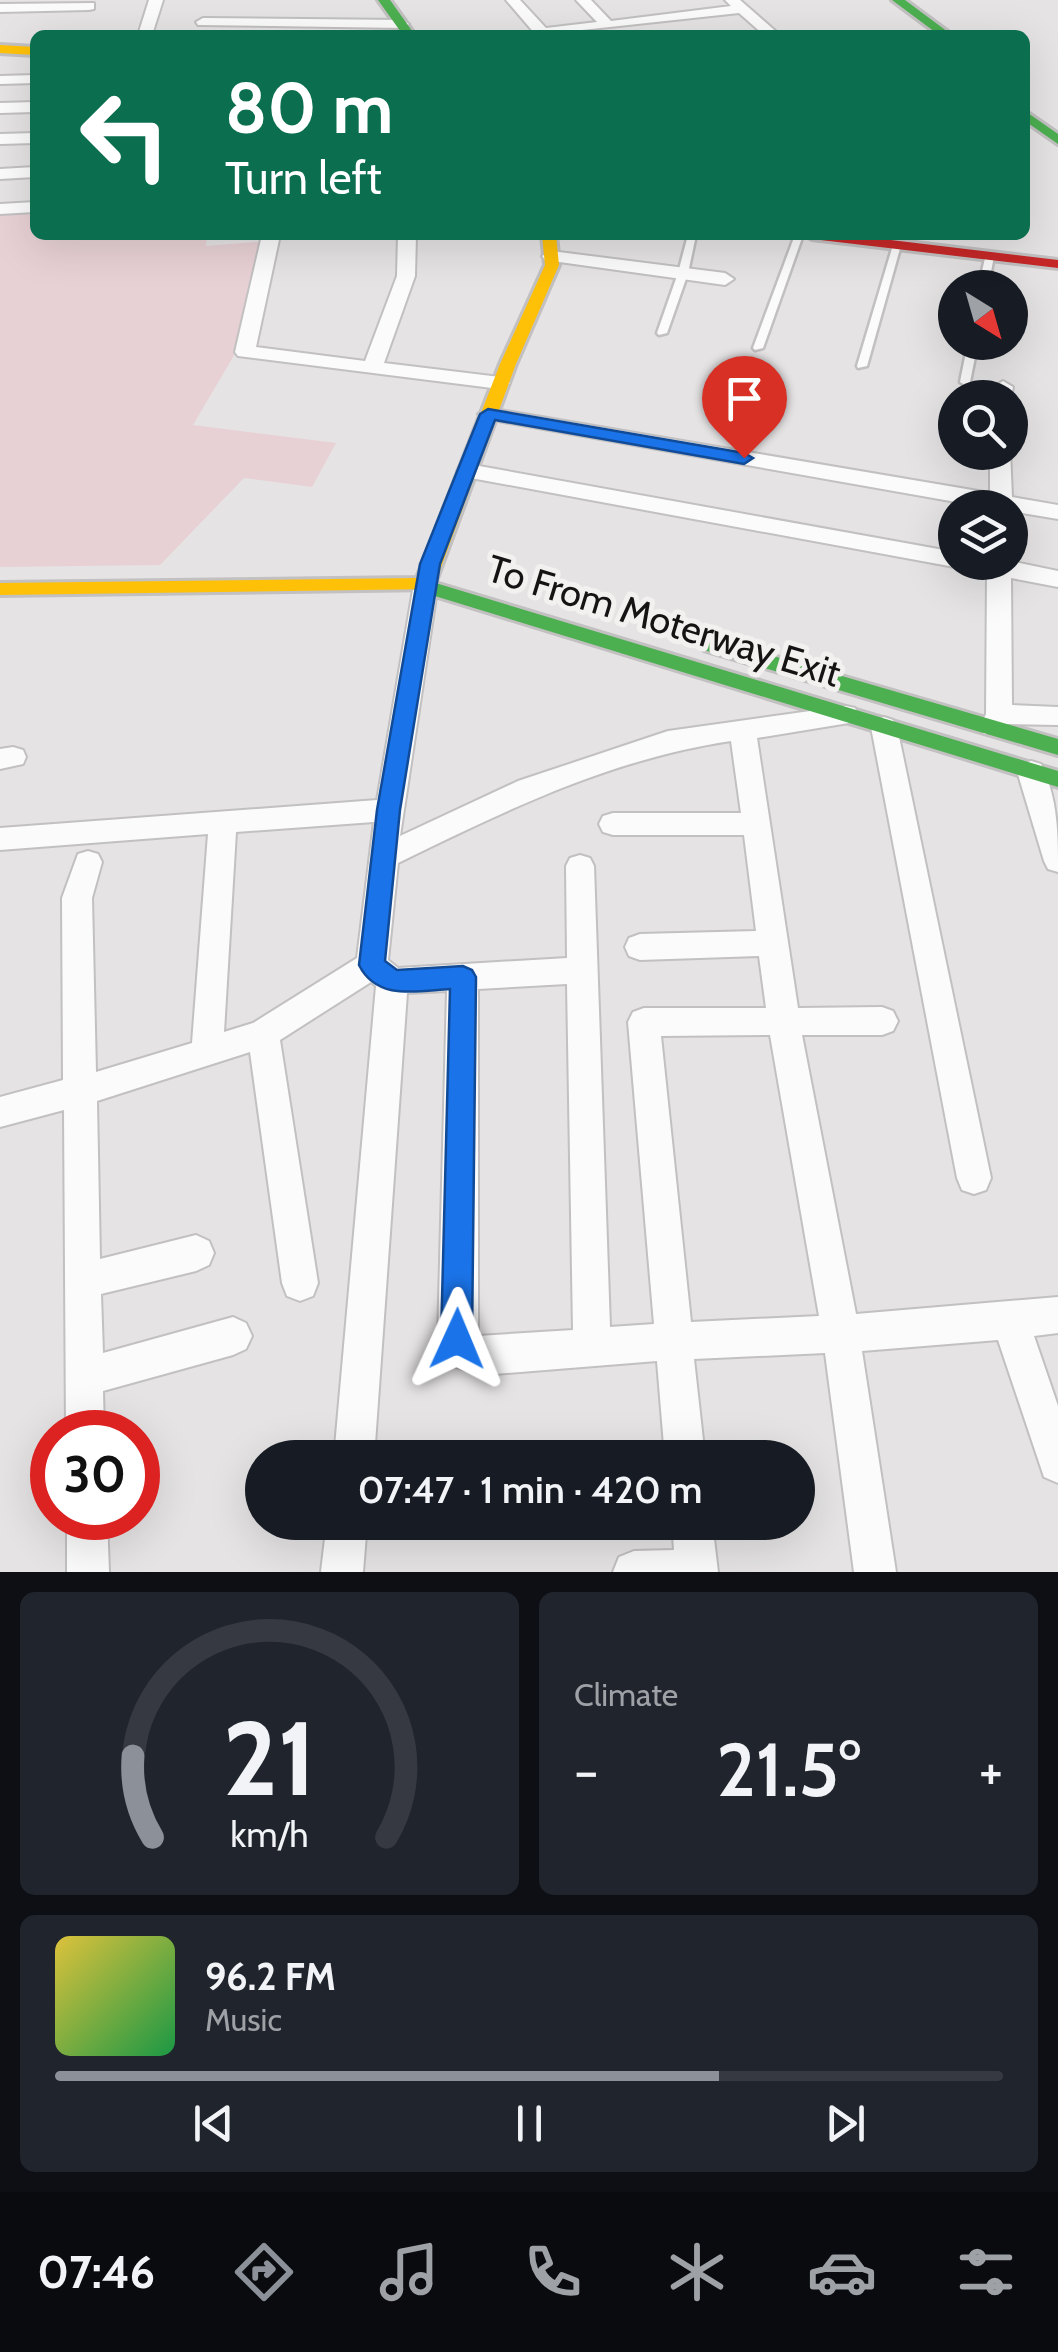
<!DOCTYPE html>
<meta charset="utf-8">
<style>
:root{--surface:#171b24;--page:#20242c;--text:#f1f3f6;--muted:#9ea1a6;--line:#363941;--accent:#8c9099}
body{margin:0;font-family:Cabin,sans-serif;background:var(--page);color:var(--text);height:100vh;display:flex;flex-direction:column;font-size:38px;white-space:nowrap}
*{box-sizing:border-box;margin:0}
p{font-size:32px;color:var(--muted)}
.icon{flex:none;width:55px;height:55px;fill:none;stroke:currentColor;stroke-width:2;stroke-linecap:round;stroke-linejoin:round}
.map{position:relative;height:1572px;overflow:hidden}
.sheet{display:flex;flex-direction:column;gap:20px;padding:20px;background:#0d0f14;flex:1}
.sheet>*{flex:none}
.hud{position:absolute;left:30px;top:30px;width:1000px;height:210px;border-radius:15px;box-shadow:0 10px 40px #0002;background:#0b6e4f;color:#fff;overflow:hidden}
.needle{width:65px;rotate:143deg}
.fabs{position:absolute;left:938px;top:270px;display:grid;gap:20px}
.fabs a{display:grid;place-items:center;width:90px;height:90px;border-radius:50%;background:var(--surface);box-shadow:0 10px 40px #0002;font-size:50px}
.speed{position:absolute;left:30px;top:1410px;display:flex;gap:20px;font-size:50px;font-weight:700;text-align:center}
.speed>*{display:grid;place-content:center;width:130px;height:130px;border-radius:50%;background:var(--surface);box-shadow:0 10px 40px #0002;line-height:1}
.speed .limit{border:15px solid #d22;background:#fff;color:#111}
.pin{position:absolute;display:grid;place-items:center;width:85px;height:85px;color:#fff;margin:-102px -42px;border-radius:50% 50% 50% 0;rotate:-45deg;box-shadow:0 0 10px #0007}
.pin .icon{rotate:45deg}
.me{position:absolute;width:110px;margin:-55px;rotate:1deg;stroke-linejoin:round;filter:drop-shadow(0 0 8px #0008)}
.turn{display:flex;align-items:center;gap:35px;height:210px;padding:0 30px;font-size:45px}
.turn .icon{width:130px;height:130px;stroke-width:2.5}
.turn b{display:block;font-size:70px;line-height:85px}
.big{font-size:75px;font-weight:600;line-height:1.1}
.sheet .card{flex:1;display:flex;flex-direction:column;justify-content:center;gap:15px;min-width:0;padding:0 35px;border-radius:15px;background:var(--page)}
.sheet .dial{align-items:center;gap:0}
.dial svg{height:260px;overflow:visible;fill:none;stroke:var(--line);stroke-width:7;stroke-linecap:round;text-anchor:middle}
.dial text{fill:var(--text);stroke:none}
.song{display:flex;align-items:center;gap:30px}
.cover{width:120px;height:120px;border-radius:15px;background:linear-gradient(135deg,hsl(50 70% 55%),hsl(140 70% 35%))}
.played{height:10px;border-radius:5px;background:linear-gradient(90deg,var(--accent) 70%,var(--line) 70%)}
.keys{display:flex;justify-content:space-around;direction:ltr}
.heat{display:flex;justify-content:space-between;align-items:center;font-size:55px;direction:ltr}
.sheet .tiles{flex:1;display:grid;gap:20px;grid-template-columns:1fr 1fr}
.card:last-child{grid-column:span 2}
.trip{position:absolute;left:245px;top:1440px;width:570px;height:100px;border-radius:50px;background:var(--surface);box-shadow:0 10px 40px #0002;font-weight:600;line-height:100px;text-align:center}
.tab-bar{display:flex;height:160px;justify-content:space-around;align-items:center;background:#090b0e;color:var(--muted)}
.tab-bar .icon{width:70px;height:70px}
.tab-bar .active{color:var(--accent)}
.tab-bar b{font-size:45px;color:var(--text)}
.map>svg:first-child{display:block}
.green{fill:#e8d1d5}
.lines{fill:none;stroke-linecap:round;stroke-linejoin:round}
.lane-casing{stroke:#c2c0c1;stroke-width:5}
.street-casing{stroke:#c2c0c1;stroke-width:4}
.fast-casing{stroke:#c2c0c1;stroke-width:6}
.slow-casing{stroke:#c2c0c1;stroke-width:6}
.jam-casing{stroke:#c2c0c1;stroke-width:6}
.lane{fill:#fbfbfb;fill-rule:evenodd}
.street{fill:#fbfbfb;fill-rule:evenodd}
.fast{fill:#4caf50;fill-rule:evenodd}
.slow{fill:#ffc107;fill-rule:evenodd}
.jam{fill:#c62828;fill-rule:evenodd}
.route{fill:#1a73e8;stroke:#114b97;stroke-width:2.5}
.labels{text-anchor:middle;stroke-width:10;stroke-linejoin:round;paint-order:stroke}
.street-label{font-size:38px;fill:#151313;stroke:#f3f0f0}
</style>
<div class="map">
<svg width="1058" height="1572" viewBox="0 0 1058 1572">
<rect width="100%" height="100%" fill="#e5e3e4"/>
<path class="green" d="M35,207v28h172l-1,11 63,-5 -33,111 -43,73 143,18 -24,44 -68,-9 -84,87 -160,2v-358z"/>
<g class="lines">
<g class="lane-casing">
<g id="lane">
<path d="M688,235h8l-8,38 -21,60 -8,2 -2,-2 21,-60z"/>
<path d="M795,235h8l-40,113 -8,2 -2,-2z"/>
<path d="M897,242l4,3 -34,121 -9,2 -1,-2 36,-121z"/>
<path d="M986,254l8,2 -6,32h-10z"/>
<path d="M968,342h10l-8,40 -5,3 -5,-3z"/>
</g>
</g>
<g class="street-casing">
<g id="street">
<path d="M149,0h14l-11,35h-14z"/>
<path d="M506,0h14l26,28 51,-6 -21,-22h15l20,21 120,-15 -6,-6h15l40,35h-16l-25,-22 -203,22z"/>
<path d="M94,3v6l-5,1 -89,2v-8z"/>
<path d="M203,18l199,2 7,4 -7,4 -204,-3 -2,-3z"/>
<path d="M35,75v8l-35,1v-8z"/>
<path d="M35,102v10l-35,1v-10z"/>
<path d="M35,133v10l-35,1v-10z"/>
<path d="M35,167v10l-35,2v-10z"/>
<path d="M35,202v10l-35,2v-10z"/>
<path d="M262,235h18l-24,112 109,14 32,-85 1,-41h18l-1,41 -31,87 116,14 10,6 -10,6 -262,-33 -3,-4z"/>
<path d="M551,251l174,22 9,6 -9,6 -180,-25 -3,-4z"/>
<path d="M1003,381l10,6 -3,14v-3h-18l1,-11z"/>
<path d="M488,408l502,85v-41h20v-3l2,48 46,8v14l-48,-8v-3h-20l-509,-90 -3,-4z"/>
<path d="M468,464l487,88v10l55,-1 48,10v16l-47,-9 1,127 46,2v18l-50,-1 -6,10h-18l-4,-7 6,-13 1,-141 -527,-97 -3,-5 3,-5z"/>
<path d="M426,576l12,8 -38,252 118,-55 150,-50 178,-25 9,2 4,7 -4,7 -98,16 41,270 84,-1 11,4 5,10 -5,10 -11,4h-80l54,279 202,-17v36l-24,3 24,70v77l-14,-6 -46,-137 -136,11 34,221h-42l-29,-219 -131,6 11,99h-40l-8,-97 -175,14 -28,-9 -16,-27 9,-348 -40,2 -33,465h-40l42,-472 -5,-4 -91,58 38,243 -5,13 -13,5 -13,-5 -5,-13 -32,-231 -153,49 3,158 96,-24 13,6 5,12 -5,12 -13,6 -95,23 2,59 130,-36 13,6 6,13 -6,13 -13,6 -130,36 1,41h-38l-2,-322 -64,17v-30l63,-17 -1,-182 16,-44 10,-3 10,3 4,8 -10,36 4,174 96,-29 16,-209 -208,16v-22l377,-28 37,-216zM731,741l10,72h-128l-10,3 -4,8 4,8 10,3h131l12,96 -116,3 -11,4 -4,9 4,9 11,4 119,-4 7,52h-122l-11,4 -5,10 26,302 -44,3 -16,-461 -4,-8 -10,-3 -10,3 -4,8 1,92 -169,10 -10,-8 10,-97c109,-53 212,-104 333,-122zM374,822l-17,136 -104,65 -29,9 12,-200zM567,984l6,346 -95,6v-347zM770,1035l49,281 -128,6 -30,-286z"/>
<path d="M884,717l9,3 4,7 94,451 -5,12 -12,4 -12,-4 -5,-12 -86,-451 4,-7z"/>
<path d="M13,747l10,3 3,7 -3,7 -23,5v-20z"/>
<path d="M1031,761l10,3c17,34 17,71 17,108l-10,-3 -4,-8 -27,-90 4,-7z"/>
<path d="M67,1518h40l2,54h-42z"/>
<path d="M327,1522h40l-4,50h-42z"/>
<path d="M672,1522h40l6,50h-105l6,-15 15,-6 40,-1z"/>
</g>
</g>
<g class="fast-casing">
<g id="fast">
<path d="M378,0h12l25,35h-12z"/>
<path d="M892,0h13l47,35h-13z"/>
<path d="M1025,111l33,23v10l-33,-23z"/>
<path d="M419,578l639,193v16l-646,-198 -3,-5 3,-5z"/>
<path d="M711,638l347,101v16l-354,-105 -3,-5 3,-5z"/>
</g>
</g>
<g class="slow-casing">
<g id="slow">
<path d="M0,45l35,2v8l-35,-2z"/>
<path d="M542,235h14l3,30 -43,99 -83,225 -433,6v-12l417,-5 83,-214 45,-99z"/>
</g>
</g>
<g class="jam-casing">
<path id="jam" d="M805,235h44l209,25v8l-246,-29z"/>
</g>
<use href="#lane" class="lane"/>
<use href="#street" class="street"/>
<use href="#fast" class="fast"/>
<use href="#slow" class="slow"/>
<use href="#jam" class="jam"/>
</g>
<path class="route" d="M488,409l256,44 9,5 -9,6 -249,-44 -55,144 -40,246 -15,151 12,9 66,-4 9,4 4,7 -4,362 -4,11 -11,4 -11,-4 -5,-11 9,-350c-33,2 -73,12 -91,-24l18,-155 43,-246 60,-150z"/>
<g class="labels">
<g class="street-label">
<text transform="translate(664 621) rotate(17)" y="13">To From Moterway Exit</text>
</g>
</g>
</svg>
<div class="fabs">
<a><svg class="needle" viewBox="-14 -14 28 28"><path d="M0-13l5 13h-10z" fill="#e53935"/><path d="M0 13l5-13h-10z" fill="#9ea1a6"/></svg></a>
<a><svg class="icon" aria-label="search" viewBox="0 0 24 24"><circle cx="10" cy="10" r="6"/><path d="M15 15l6 6"/></svg></a>
<a><svg class="icon" aria-label="layers" viewBox="0 0 24 24"><path d="M12 4l9 5-9 5-9-5zM3 14l9 5 9-5"/></svg></a>
</div>
<div class="speed"><div class="limit">30</div></div>
<div class="pin" style="left:744px;top:458px;background:#d93025"><svg class="icon" aria-label="arrive" viewBox="0 0 24 24"><path d="M6 21V4h12l-3 4 3 4H6"/></svg></div>
<svg class="me" style="left:457px;top:1339px" viewBox="-20 -20 40 40"><path d="M0-17L14 15 0 8-14 15z" fill="#1a73e8" stroke="#fff" stroke-width="4"/></svg>
<div class="trip">07:47 · 1 min · 420 m</div>
<div class="hud">
<div class="turn"><svg class="icon" aria-label="left" viewBox="0 0 24 24"><path d="M17 20v-9H6M10 6l-5 5 5 5"/></svg><div><b>80 m</b>Turn left</div></div>
</div>
</div>
<section class="sheet">
<div class="tiles">
<div class="card dial"><svg viewBox="0 0 100 80">
<path d="M14 69A42 42 0 1 1 86 69"/>
<path d="M14 69A42 42 0 0 1 8 44" stroke="#8c9099"/>
<text x="50" y="56" font-size="32" font-weight="700">21</text>
<text x="50" y="72" font-size="11">km/h</text>
</svg></div>
<div class="card"><p>Climate</p>
<div class="heat"><a>−</a><b class="big">21.5°</b><a>+</a></div>
</div>
<div class="card">
<div class="song"><i class="cover"></i><div><b>96.2 FM</b><p>Music</p></div></div>
<div class="played"></div>
<div class="keys"><svg class="icon" aria-label="previous" viewBox="0 0 24 24"><path d="M18 5L8 12l10 7zM5 5v14"/></svg><svg class="icon" aria-label="pause" viewBox="0 0 24 24"><path d="M8 5v14M16 5v14"/></svg><svg class="icon" aria-label="next" viewBox="0 0 24 24"><path d="M6 5l10 7-10 7zM19 5v14"/></svg></div>
</div>
</div>
</section>
<nav class="tab-bar">
<b>07:46</b>
<svg class="icon active" aria-label="directions" viewBox="0 0 24 24"><path d="M12 3l9 9-9 9-9-9zM9 14v-3h6M13 9l2 2-2 2"/></svg>
<svg class="icon" aria-label="music" viewBox="0 0 24 24"><path d="M9 18V5l10-2v13"/><circle cx="6" cy="18" r="3"/><circle cx="16" cy="16" r="3"/></svg>
<svg class="icon" aria-label="phone" viewBox="0 0 24 24"><path d="M5 4h4l2 5-3 2q2 4 5 5l2-3 5 2v4C11 20 4 13 5 4z"/></svg>
<svg class="icon" aria-label="climate" viewBox="0 0 24 24"><path d="M12 3v18M4 7l16 10M4 17L20 7"/></svg>
<svg class="icon" aria-label="car" viewBox="0 0 24 24"><path d="M5 17H2v-5l4-1 3-4h7l3 4 3 1v5h-3M9 17h6M6 11h13"/><circle cx="7" cy="17" r="2"/><circle cx="17" cy="17" r="2"/></svg>
<svg class="icon" aria-label="filters" viewBox="0 0 24 24"><path d="M4 7h16M4 17h16"/><circle cx="9" cy="7" r="2"/><circle cx="15" cy="17" r="2"/></svg>
</nav>
